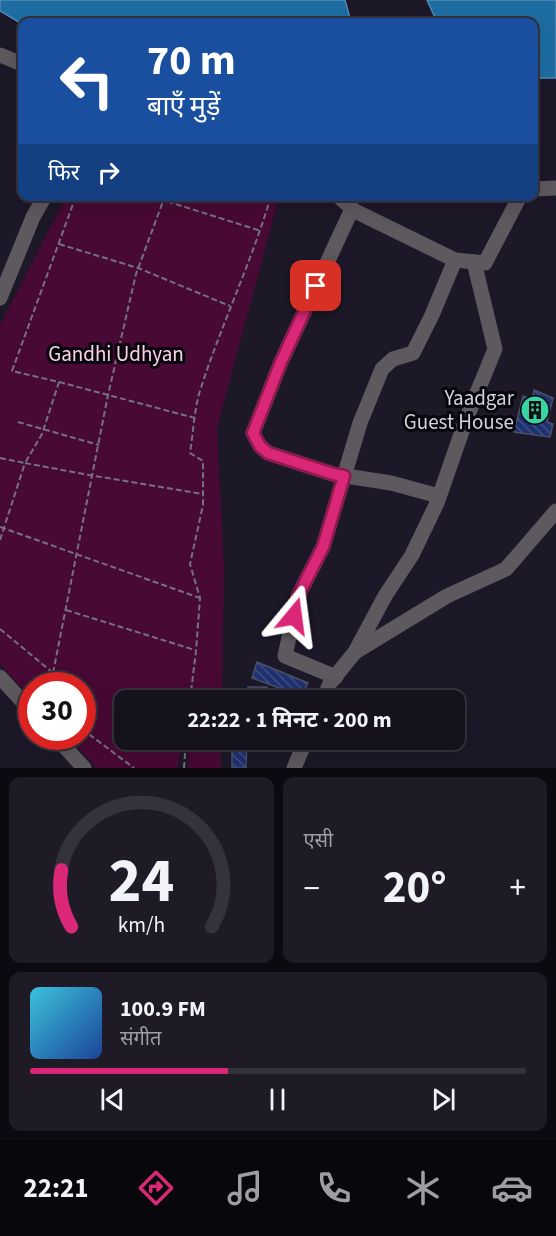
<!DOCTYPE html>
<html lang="hi">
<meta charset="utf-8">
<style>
:root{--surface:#15121e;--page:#1e1b27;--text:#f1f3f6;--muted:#9d9ea4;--line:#34323c;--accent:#db2777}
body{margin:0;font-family:"Source Sans 3","Noto Sans Devanagari",sans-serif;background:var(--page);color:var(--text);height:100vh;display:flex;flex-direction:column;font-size:22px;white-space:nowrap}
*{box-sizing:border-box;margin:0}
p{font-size:20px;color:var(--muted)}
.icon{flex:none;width:33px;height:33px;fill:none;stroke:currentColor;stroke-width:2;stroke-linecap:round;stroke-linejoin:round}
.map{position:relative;height:768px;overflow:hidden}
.details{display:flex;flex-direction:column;gap:9px;padding:9px;background:#0c0a10;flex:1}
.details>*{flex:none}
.hud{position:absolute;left:18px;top:18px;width:520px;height:183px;border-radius:12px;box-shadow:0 6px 24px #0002,0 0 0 2px var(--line);background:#1a4fa0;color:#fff;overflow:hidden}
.speed{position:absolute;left:18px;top:672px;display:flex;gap:12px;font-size:30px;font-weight:700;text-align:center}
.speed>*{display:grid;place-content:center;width:78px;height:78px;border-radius:50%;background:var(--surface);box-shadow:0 6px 24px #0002,0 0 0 2px var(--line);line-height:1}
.speed .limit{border:9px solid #d22;background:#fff;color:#111}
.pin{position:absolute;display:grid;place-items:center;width:51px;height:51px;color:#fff;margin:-26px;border-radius:12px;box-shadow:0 3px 9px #0006}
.me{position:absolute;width:66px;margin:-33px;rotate:16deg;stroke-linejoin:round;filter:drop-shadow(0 0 4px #0008)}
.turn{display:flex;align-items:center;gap:21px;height:126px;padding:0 30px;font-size:27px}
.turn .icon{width:78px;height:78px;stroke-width:2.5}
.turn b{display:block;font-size:42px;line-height:51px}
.then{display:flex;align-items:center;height:57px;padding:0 30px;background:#0003;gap:12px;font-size:22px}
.big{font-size:45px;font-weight:700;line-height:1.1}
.details .widget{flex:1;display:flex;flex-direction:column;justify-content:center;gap:9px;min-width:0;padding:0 21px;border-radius:12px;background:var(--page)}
.details .dial{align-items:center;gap:0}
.dial svg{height:156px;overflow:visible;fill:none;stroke:var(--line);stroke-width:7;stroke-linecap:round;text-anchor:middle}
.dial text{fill:var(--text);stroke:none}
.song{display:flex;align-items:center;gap:18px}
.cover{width:72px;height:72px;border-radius:9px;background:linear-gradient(135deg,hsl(190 70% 55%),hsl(220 70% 35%))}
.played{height:6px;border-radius:3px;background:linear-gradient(90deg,var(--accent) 40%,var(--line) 40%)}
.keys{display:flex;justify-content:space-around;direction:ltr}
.heat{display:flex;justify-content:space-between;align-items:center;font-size:33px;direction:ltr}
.details .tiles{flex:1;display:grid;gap:9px;grid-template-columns:1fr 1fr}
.widget:last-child{grid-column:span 2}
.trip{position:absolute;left:114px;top:690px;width:351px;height:60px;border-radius:12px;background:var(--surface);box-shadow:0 6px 24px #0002,0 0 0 2px var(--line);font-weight:700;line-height:60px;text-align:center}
.tabs{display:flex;height:96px;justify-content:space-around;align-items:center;background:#08070c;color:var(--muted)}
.tabs .icon{width:42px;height:42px}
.tabs .current{color:var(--accent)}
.tabs b{font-size:27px;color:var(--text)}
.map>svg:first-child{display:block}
.park{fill:#480934}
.water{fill:#1d6da3;stroke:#548bb4;stroke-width:1.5}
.building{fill:url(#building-back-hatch);stroke:#495062;stroke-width:1.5}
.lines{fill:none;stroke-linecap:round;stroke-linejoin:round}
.path{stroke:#757280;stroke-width:2;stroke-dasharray:6 3;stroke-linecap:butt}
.minor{stroke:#5e585f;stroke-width:15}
.route-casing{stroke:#8e194d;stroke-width:15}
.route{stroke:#db2777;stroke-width:10}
.labels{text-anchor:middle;stroke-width:6;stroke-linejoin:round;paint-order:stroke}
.park-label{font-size:21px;fill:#fdd2e9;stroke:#06050b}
.poi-label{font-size:21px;fill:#d3d1dc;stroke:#06050b;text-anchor:end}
</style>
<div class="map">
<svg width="556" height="768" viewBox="0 0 556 768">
<defs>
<pattern id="building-back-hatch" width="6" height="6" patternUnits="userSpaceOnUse" patternTransform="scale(1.5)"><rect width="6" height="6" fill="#203171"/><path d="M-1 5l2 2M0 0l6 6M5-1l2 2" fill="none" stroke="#404e85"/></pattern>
</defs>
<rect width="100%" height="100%" fill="#1c1828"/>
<g class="park">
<path d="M66,197h213l-62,231 7,141 -2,131h-98v40h59l-6,28h-80l-29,-31 14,-1v-50h-50l-1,12 -31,-34v-339z"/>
<path d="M189,740h32v28h-33z"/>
</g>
<g class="water">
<path d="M0,0h345l6,22h-329v2l-22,-13z"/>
<path d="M427,0h129v78h-22v-56h-97z"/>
</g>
<g class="building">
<path d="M534,390l19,8 -6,24 6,2 -3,13 -36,-5 9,-36 5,2 5,-2z"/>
<path d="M257,662l51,21 -7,13 -49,-18z"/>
<path d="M248,687h19l-1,13h-18z"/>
<path d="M232,740h15l-1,28h-14z"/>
</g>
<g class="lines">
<g class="path">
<path d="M150,196l111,35"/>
<path d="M59,244l79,24 92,38"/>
<path d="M59,382l136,36"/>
<path d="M18,422l81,23"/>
<path d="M0,458l25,5 17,-29 17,-52 -47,-11 64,-175"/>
<path d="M0,527l200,71"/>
<path d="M0,540l25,-77 64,12 114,19"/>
<path d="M66,610l129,40"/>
<path d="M0,629l53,44v13"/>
<path d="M53,673l55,-278 28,-121 29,-78"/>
<path d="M190,700l6,-49 4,-53 -10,-34 13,-59v-44l-13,-8c3,-19 4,-40 9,-59 21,-67 52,-130 72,-198"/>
<path d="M82,729l52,39"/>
<path d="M184,768l2,-28"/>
</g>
<g class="minor">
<path d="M0,55l22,9"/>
<path d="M534,189l22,-1"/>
<path d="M338,196l17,15 100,49 30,3 35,-67"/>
<path d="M352,209l-71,153 -28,71 7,13 8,7 65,21 58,9 48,13"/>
<path d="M0,298l33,-81 12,-21"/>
<path d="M355,652l30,-56 27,-41 25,-52 30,-86 28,-68 -21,-87"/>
<path d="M0,677l32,35"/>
<path d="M336,677l-51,-21 13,-60 25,-49 37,-124 22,-54 11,-10 20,-6 19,-38 23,-55"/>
<path d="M323,700l7,-17 25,-31 92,-56 59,-27 50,-58"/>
<path d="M55,736l29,32"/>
<path d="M294,768l12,-28"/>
</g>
</g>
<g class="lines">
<g class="route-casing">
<path id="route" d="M294,616l4,-20 25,-49 21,-71 -11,-2 -65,-21 -8,-7 -7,-13 28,-71 35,-76"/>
</g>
<use href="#route" class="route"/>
</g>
<defs>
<g id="building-disc" transform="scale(1.5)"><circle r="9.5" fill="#39d4a5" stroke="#06050b"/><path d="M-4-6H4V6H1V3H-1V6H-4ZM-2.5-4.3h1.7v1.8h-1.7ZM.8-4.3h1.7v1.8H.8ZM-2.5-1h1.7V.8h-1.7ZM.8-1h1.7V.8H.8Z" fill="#111"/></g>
</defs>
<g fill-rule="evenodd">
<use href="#building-disc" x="535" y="410"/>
</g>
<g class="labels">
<g class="park-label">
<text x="116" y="361">Gandhi Udhyan</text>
</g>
<g class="poi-label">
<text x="514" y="405">Yaadgar<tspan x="514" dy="24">Guest House</tspan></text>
</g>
</g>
</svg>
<div class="speed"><div class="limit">30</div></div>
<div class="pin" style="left:316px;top:286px;background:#d93025"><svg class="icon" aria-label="arrive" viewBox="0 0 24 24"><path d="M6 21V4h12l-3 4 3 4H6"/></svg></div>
<svg class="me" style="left:294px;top:616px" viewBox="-20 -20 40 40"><path d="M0-17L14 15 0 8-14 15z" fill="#db2777" stroke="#fff" stroke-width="4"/></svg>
<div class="trip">22:22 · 1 मिनट · 200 m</div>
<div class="hud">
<div class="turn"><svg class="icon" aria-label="left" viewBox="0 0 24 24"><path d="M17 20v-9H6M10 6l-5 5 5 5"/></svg><div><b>70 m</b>बाएँ मुड़ें</div></div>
<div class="then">फिर<svg class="icon" aria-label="right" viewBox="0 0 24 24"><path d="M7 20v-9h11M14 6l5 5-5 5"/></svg></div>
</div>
</div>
<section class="details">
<div class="tiles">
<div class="widget dial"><svg viewBox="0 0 100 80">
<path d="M14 69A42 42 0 1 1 86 69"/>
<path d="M14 69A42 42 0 0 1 9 40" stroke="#db2777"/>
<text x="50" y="56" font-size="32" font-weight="700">24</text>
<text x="50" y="72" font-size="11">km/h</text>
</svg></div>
<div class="widget"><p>एसी</p>
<div class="heat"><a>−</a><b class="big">20°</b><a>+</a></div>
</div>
<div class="widget">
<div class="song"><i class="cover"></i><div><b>100.9 FM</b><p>संगीत</p></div></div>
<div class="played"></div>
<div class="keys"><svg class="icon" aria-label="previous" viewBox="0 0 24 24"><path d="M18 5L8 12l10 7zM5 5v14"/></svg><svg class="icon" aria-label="pause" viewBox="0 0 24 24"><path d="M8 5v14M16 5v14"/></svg><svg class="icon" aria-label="next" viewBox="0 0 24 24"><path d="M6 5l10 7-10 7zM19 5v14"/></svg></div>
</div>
</div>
</section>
<nav class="tabs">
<b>22:21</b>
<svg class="icon current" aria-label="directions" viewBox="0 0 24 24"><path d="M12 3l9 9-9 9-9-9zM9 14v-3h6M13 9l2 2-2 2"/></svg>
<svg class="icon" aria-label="music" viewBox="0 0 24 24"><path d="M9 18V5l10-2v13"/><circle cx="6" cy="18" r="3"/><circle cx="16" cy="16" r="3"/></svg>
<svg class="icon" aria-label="phone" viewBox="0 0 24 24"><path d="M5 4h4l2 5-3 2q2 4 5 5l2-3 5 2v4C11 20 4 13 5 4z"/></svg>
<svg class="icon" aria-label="climate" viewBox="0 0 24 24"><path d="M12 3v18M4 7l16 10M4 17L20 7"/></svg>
<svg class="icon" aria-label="car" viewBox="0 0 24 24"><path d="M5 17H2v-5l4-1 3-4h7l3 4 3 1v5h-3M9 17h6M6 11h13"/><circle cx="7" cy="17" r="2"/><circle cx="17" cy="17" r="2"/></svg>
</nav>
